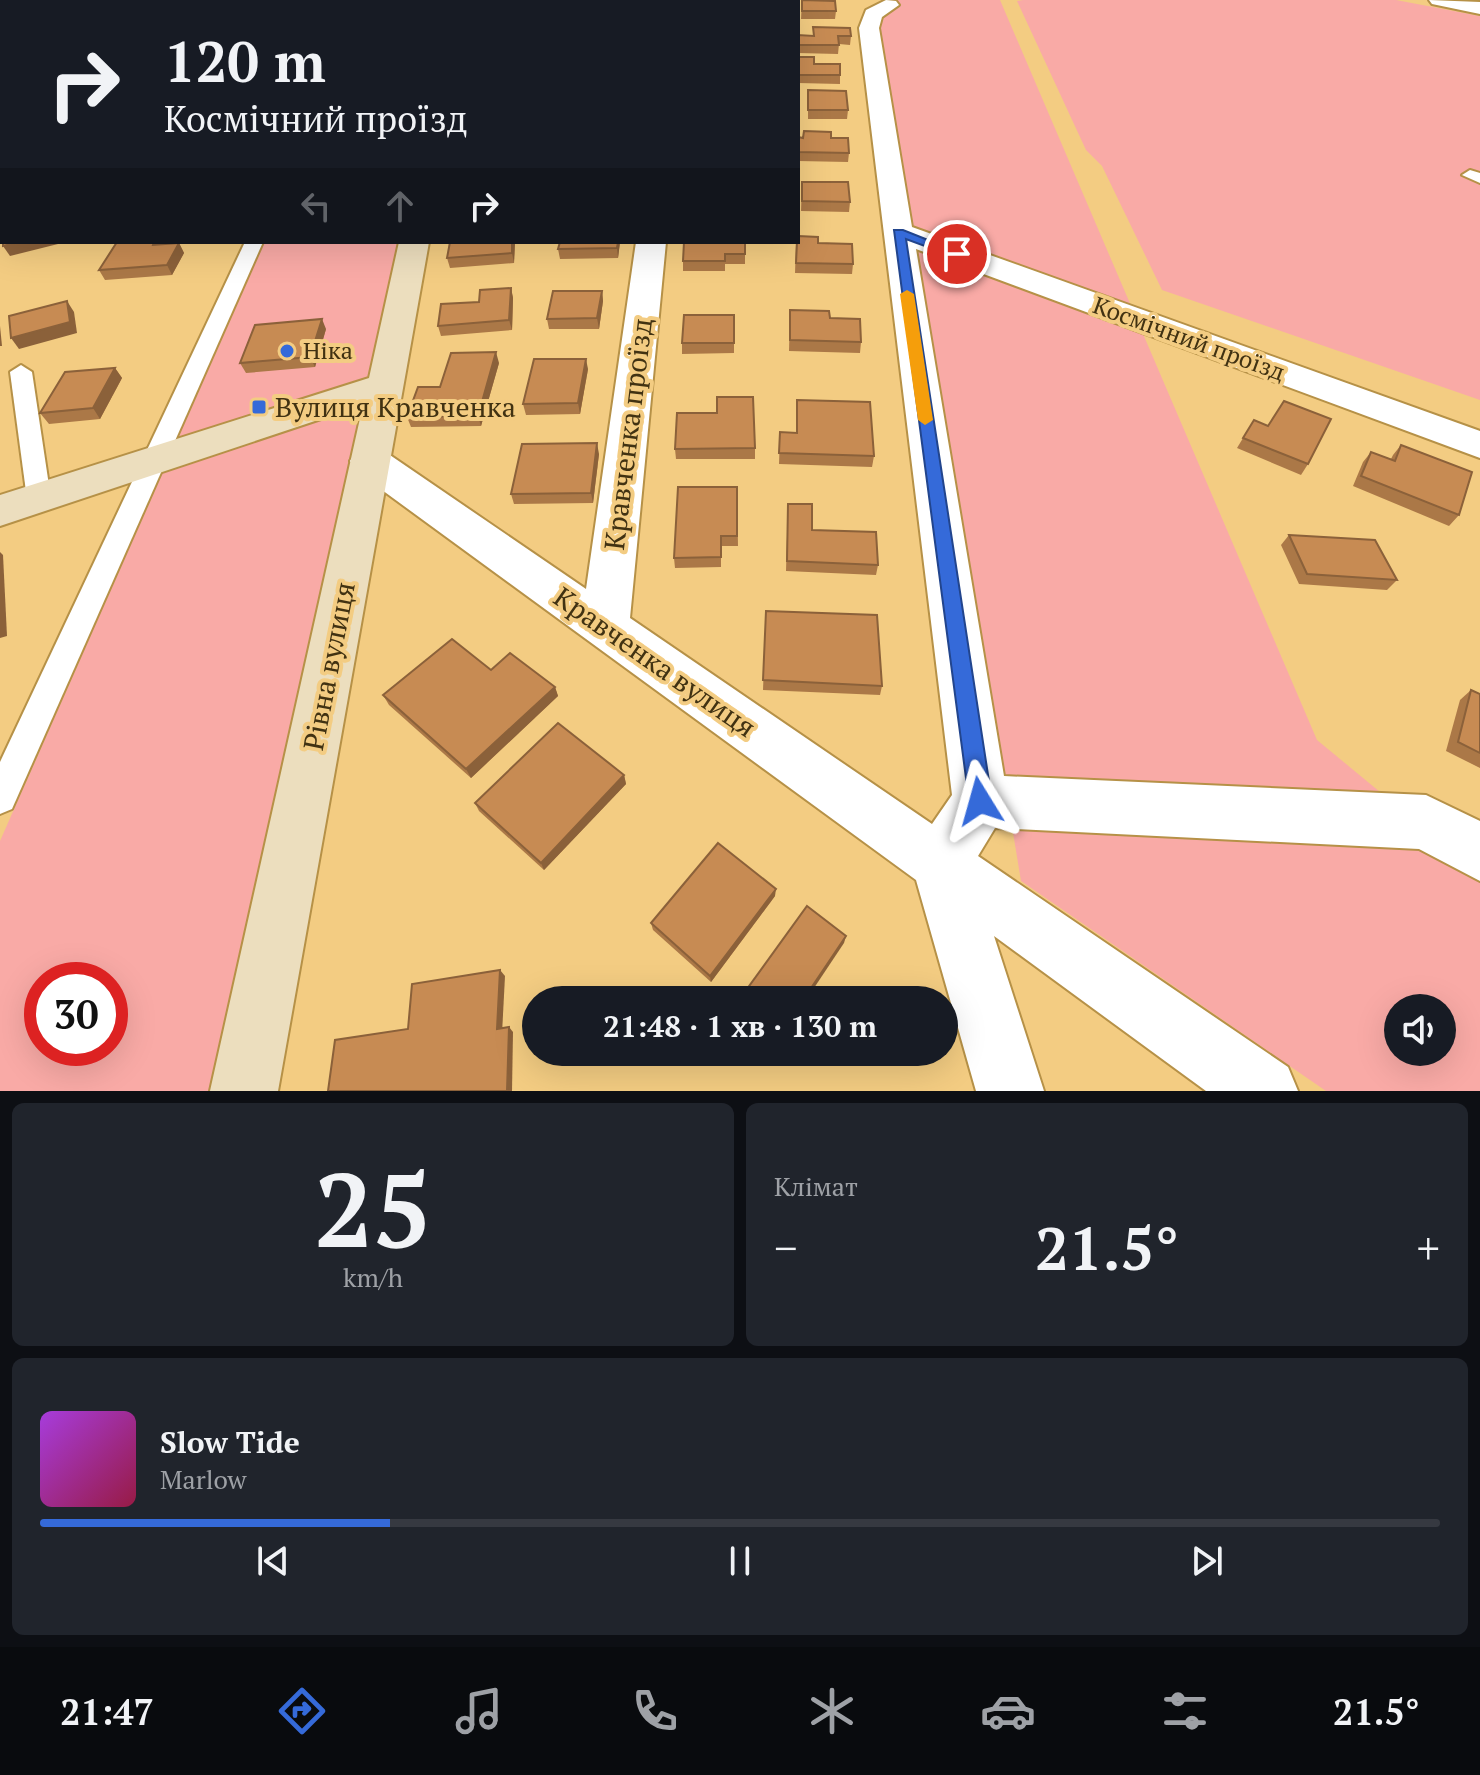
<!DOCTYPE html>
<html lang="uk">
<meta charset="utf-8">
<style>
:root{--surface:#171b24;--page:#20242c;--text:#f1f3f6;--muted:#9ea1a6;--line:#363941;--accent:#356ad9}
body{margin:0;font-family:"PT Serif",serif;background:var(--page);color:var(--text);height:100vh;display:flex;flex-direction:column;font-size:30px;white-space:nowrap}
*{box-sizing:border-box;margin:0}
p{font-size:26px;color:var(--muted)}
.icon{flex:none;width:44px;height:44px;fill:none;stroke:currentColor;stroke-width:2;stroke-linecap:round;stroke-linejoin:round}
.map{position:relative;height:1091px;overflow:hidden}
.panel{display:flex;flex-direction:column;gap:12px;padding:12px;background:#0d0f14;flex:1}
.panel>*{flex:none}
.top-card{position:absolute;left:0px;top:0px;width:800px;height:244px;box-shadow:0 8px 32px #0002;background:#171b24;color:var(--text);overflow:hidden}
.tools{position:absolute;left:1384px;top:994px;display:grid;gap:16px}
.tools a{display:grid;place-items:center;width:72px;height:72px;border-radius:50%;background:var(--surface);box-shadow:0 8px 32px #0002;font-size:40px}
.speed{position:absolute;left:24px;top:962px;display:flex;gap:16px;font-size:40px;font-weight:700;text-align:center}
.speed>*{display:grid;place-content:center;width:104px;height:104px;border-radius:50%;background:var(--surface);box-shadow:0 8px 32px #0002;line-height:1}
.speed .limit{border:12px solid #d22;background:#fff;color:#111}
.pin{position:absolute;display:grid;place-items:center;width:68px;height:68px;color:#fff;margin:-34px;border:4px solid #fff;border-radius:50%;box-shadow:0 2px 8px #0007}
.me{position:absolute;width:88px;margin:-44px;rotate:352deg;stroke-linejoin:round;filter:drop-shadow(0 0 6px #0008)}
.turn{display:flex;align-items:center;gap:28px;height:168px;padding:0 32px;font-size:36px}
.turn .icon{width:104px;height:104px;stroke-width:2.5}
.turn b{display:block;font-size:56px;line-height:68px}
.lanes{display:flex;align-items:center;height:76px;padding:0 32px;background:#0003;justify-content:center;gap:40px;direction:ltr}
.lanes .off{opacity:.35}
.big{font-size:60px;font-weight:700;line-height:1.1}
.panel .tile{flex:1;display:flex;flex-direction:column;justify-content:center;gap:12px;min-width:0;padding:0 28px;border-radius:12px;background:var(--page)}
.panel .dial{align-items:center;gap:0}
.dial b{font-size:104px;line-height:1}
.song{display:flex;align-items:center;gap:24px}
.cover{width:96px;height:96px;border-radius:12px;background:linear-gradient(135deg,hsl(280 70% 55%),hsl(340 70% 35%))}
.played{height:8px;border-radius:4px;background:linear-gradient(90deg,var(--accent) 25%,var(--line) 25%)}
.keys{display:flex;justify-content:space-around;direction:ltr}
.heat{display:flex;justify-content:space-between;align-items:center;font-size:44px;direction:ltr}
.panel .tiles{flex:1;display:grid;gap:12px;grid-template-columns:1fr 1fr}
.tile:last-child{grid-column:span 2}
.trip{position:absolute;left:522px;top:986px;width:436px;height:80px;border-radius:40px;background:var(--surface);box-shadow:0 8px 32px #0002;font-weight:700;line-height:80px;text-align:center}
.menu{display:flex;height:128px;justify-content:space-around;align-items:center;background:#090b0e;color:var(--muted)}
.menu .icon{width:56px;height:56px}
.menu .active{color:var(--accent)}
.menu b{font-size:36px;color:var(--text)}
.map>svg:first-child{display:block}
.green{fill:#f9aaa6;fill-rule:evenodd}
.lines{fill:none;stroke-linecap:round;stroke-linejoin:round}
.lane-casing{stroke:#b69147;stroke-width:4}
.street-casing{stroke:#b69147;stroke-width:4}
.secondary-casing{stroke:#b69147;stroke-width:4}
.lane{fill:#fff;fill-rule:evenodd}
.street{fill:#fff;fill-rule:evenodd}
.secondary{fill:#ecdebe;fill-rule:evenodd}
.wall{fill:#ab7847}
.shaded-wall{fill:#8b613a}
.building{fill:#c78b53;stroke:#8b613a;stroke-width:2}
.route{fill:#356ad9;stroke:#22458d;stroke-width:2}
.slow{fill:#f59e0b}
.poi-dot{fill:#356ad9;stroke:#f3cc82;stroke-width:3}
.labels{text-anchor:middle;stroke-width:8;stroke-linejoin:round;paint-order:stroke}
.far-street-label{font-size:24px;fill:#413212;stroke:#f3cc82}
.far-poi-label{font-size:24px;fill:#413212;stroke:#f3cc82;text-anchor:start}
.poi-label{font-size:28px;fill:#413212;stroke:#f3cc82;text-anchor:start}
.street-label{font-size:28px;fill:#413212;stroke:#f3cc82}
</style>
<div class="map">
<svg width="1480" height="1091" viewBox="0 0 1480 1091">
<rect width="100%" height="100%" fill="#f3cc82"/>
<g class="green">
<path d="M885,0h115l317,740 143,118 20,11v222h-154l-305,-210 -141,-852 5,-14 14,-9zM1398,1008h44v44h-44z"/>
<path d="M1023,0h373l84,16v384l-318,-110 -60,-124 -16,-16 -69,-149z"/>
<path d="M264,242h143l-178,849h-229v-250zM42,980h68v68h-68z"/>
</g>
<g class="lines">
<g class="lane-casing">
<g id="lane">
<rect x="355" y="0" width="12" height="2"/>
<path d="M1470,170l10,3v10l-18,-8z"/>
<path d="M245,242h18l-251,567 -12,5v-52z"/>
<path d="M21,365l11,7 19,127 -3,6 -9,3 -9,-3 -3,-6 -17,-127z"/>
</g>
</g>
<g class="street-casing">
<g id="street">
<path d="M522,0h29l-31,2z"/>
<path d="M681,0h32l-34,2z"/>
<path d="M886,0l10,1 3,4 -17,12 -3,11 33,199 568,204v27l-564,-209 88,527 422,19 54,26v60l-61,-32 -424,-21 -17,28 310,211 10,24h-92l-212,-155 50,155h-68l-60,-211 -560,-409 -6,-10 6,-10 14,-4 14,4 202,138 50,-347h30l-36,376 302,206 20,-29 -93,-767 7,-18z"/>
<path d="M1429,0l51,2v12l-48,-10z"/>
<path d="M2,126v16l-2,1v-16z"/>
</g>
</g>
<g class="secondary-casing">
<g id="secondary">
<rect x="453" y="0" width="20" height="2"/>
<path d="M399,242h30l-151,849h-68l153,-686 -363,121v-31l369,-117z"/>
</g>
</g>
<use href="#lane" class="lane"/>
<use href="#street" class="street"/>
<use href="#secondary" class="secondary"/>
</g>
<g class="wall">
<path d="M802,0l34,11 -1,8h-34z"/>
<path d="M813,27l38,9 -1,9 -11,-1 -1,10 -40,-1v-18l15,1z"/>
<path d="M798,57l42,18v9l-42,-1z"/>
<path d="M808,90l40,20 -1,9h-39z"/>
<path d="M798,137l33,1 18,15 -1,9 -50,-1z"/>
<path d="M802,182l48,20 -1,10 -48,-1z"/>
<path d="M162,242l1,2 16,-1 5,10 -12,22 -67,5 -6,-10z"/>
<path d="M450,242h65l-1,21 -64,5 -3,-10z"/>
<path d="M620,242l-2,16 -58,1 -2,-10z"/>
<path d="M745,242v22h-20v7h-42v-10z"/>
<path d="M796,242l22,1 35,21 -1,10 -57,-1z"/>
<path d="M511,288l2,10 -1,32 -71,6 -3,-10 41,-24z"/>
<path d="M602,291l1,10 -4,28h-50l-2,-10z"/>
<path d="M790,310l40,8 31,24 -1,11 -71,-2z"/>
<path d="M734,315v38l-52,1v-11z"/>
<path d="M326,329l-11,38 -69,6 -6,-10z"/>
<path d="M499,363l-18,63 -70,1 -4,-10 33,-30z"/>
<path d="M115,368l7,10 -22,41 -51,5 -9,-11z"/>
<path d="M588,369l-8,45 -54,1 -3,-11z"/>
<path d="M1254,420l54,44 -7,11 -64,-27z"/>
<path d="M780,432l16,1 78,23 -2,11 -93,-3z"/>
<path d="M1401,445l58,70 -10,11 -96,-40 10,-24 8,-10 20,7 2,-4z"/>
<path d="M755,448v11h-79l-1,-10z"/>
<path d="M599,454l-6,49 -79,1 -3,-10z"/>
<path d="M737,487l1,59h-17v21l-46,1 -1,-10z"/>
<path d="M788,504l24,26 66,35 -2,10 -90,-4z"/>
<path d="M1289,535l108,45 -10,10 -88,-6 -18,-39z"/>
<path d="M766,611l116,75 -2,9 -117,-5z"/>
<path d="M491,670l64,17 3,9 -87,82 -82,-73 -6,-10z"/>
<path d="M1471,690l9,4v74l-34,-17 14,-51z"/>
<path d="M624,775l2,9 -82,86 -65,-59 -4,-8z"/>
<path d="M775,896l-64,86 -58,-52 -2,-7z"/>
</g>
<g class="shaded-wall">
<path d="M0,31l2,3v12h-2z"/>
<path d="M19,242h47l-56,14 -7,-10z"/>
<path d="M512,242h3l-1,21 -2,-10z"/>
<path d="M618,242h2l-2,16 -1,-10z"/>
<path d="M179,243l5,10 -12,22 -5,-10z"/>
<path d="M511,288l2,10 -1,32 -3,-10z"/>
<path d="M602,291l1,10 -4,28 -2,-11z"/>
<path d="M67,301l7,11 3,21 -58,16 -8,-11z"/>
<path d="M322,319l4,10 -11,38 -5,-10z"/>
<path d="M0,326l2,20h-2z"/>
<path d="M496,352l3,11 -18,63 -3,-10z"/>
<path d="M586,359l2,10 -8,45 -2,-11z"/>
<path d="M115,368l7,10 -22,41 -7,-11z"/>
<path d="M597,443l2,11 -6,49 -2,-10z"/>
<path d="M0,552l3,3 4,81 -7,2z"/>
<path d="M555,687l3,9 -87,82 -5,-9z"/>
<path d="M624,775l2,9 -82,86 -3,-7z"/>
<path d="M776,889l-1,7 -64,86 -1,-6z"/>
<path d="M846,936l-2,7 -38,57h-3z"/>
<path d="M500,970l5,6 -3,58 -5,-5z"/>
<path d="M509,1027l4,5 -1,59h-5z"/>
</g>
<g class="building">
<path d="M18,0h29v2h-28z"/>
<path d="M268,0h44l-1,2h-45z"/>
<path d="M802,0l33,1 1,10h-34z"/>
<path d="M813,27l37,1 1,8h-13l1,9h-41v-10l16,1z"/>
<path d="M798,57h16v7h26v11h-42z"/>
<path d="M808,90l38,1 2,19h-40z"/>
<path d="M804,131l27,1v6h17l1,15 -51,-1v-15l5,1z"/>
<path d="M802,182h46l2,20 -48,-1z"/>
<path d="M798,236l20,1v6l34,1 1,20 -57,-1 1,-21h1z"/>
<path d="M3,242h16l-16,4z"/>
<path d="M117,242h37l-1,3 26,-2 -12,22 -68,5z"/>
<path d="M450,242h62v11l-65,5z"/>
<path d="M560,242h58l-1,6 -59,1z"/>
<path d="M684,242h61v12h-20v7h-42z"/>
<path d="M511,288l-2,32 -71,6 3,-22 38,-2 1,-12z"/>
<path d="M553,291h49l-5,27 -50,1z"/>
<path d="M67,301l3,21 -59,16 -2,-22z"/>
<path d="M790,310l39,1 1,7 30,1 1,23 -71,-2z"/>
<path d="M684,315h50v28h-52z"/>
<path d="M322,319l-12,38 -70,6 15,-38z"/>
<path d="M496,352l-18,64 -71,1 11,-30h22l11,-34z"/>
<path d="M534,359h52l-8,44 -55,1z"/>
<path d="M115,368l-22,40 -53,5 25,-41z"/>
<path d="M717,397h36l2,51 -80,1 2,-36h40z"/>
<path d="M797,400l73,2 4,54 -95,-3 1,-21 17,1z"/>
<path d="M1284,401l47,18 -23,45 -65,-26 11,-18 14,6z"/>
<path d="M597,443l-6,50 -80,1 11,-50z"/>
<path d="M1401,445l71,27 -13,43 -98,-39 10,-24 24,9z"/>
<path d="M678,487h59v49h-16v21l-47,1z"/>
<path d="M788,504h24v26l64,2 2,33 -91,-4z"/>
<path d="M1289,535l86,5 22,40 -90,-6z"/>
<path d="M766,611l111,4 5,71 -119,-6z"/>
<path d="M452,639l39,31 19,-17 45,34 -89,82 -83,-74z"/>
<path d="M1471,690l9,4v59l-22,-11z"/>
<path d="M558,723l66,52 -83,88 -66,-60z"/>
<path d="M718,843l58,46 -66,87 -59,-53z"/>
<path d="M807,906l39,30 -43,64h-64z"/>
<path d="M500,970l-3,59 12,-2 -2,64h-179l7,-51 73,-11 4,-45z"/>
</g>
<path class="route" d="M894,230h9l60,24 -11,2 -46,-17 86,562 -3,8 -9,3 -8,-3 -3,-8z"/>
<path class="slow" d="M907,290l7,4 19,126 -8,5 -7,-5 -18,-126z"/>
<g class="poi-dot">
<circle cx="287" cy="351" r="8"/>
<rect x="251" y="399" width="16" height="16" rx="4"/>
</g>
<g class="labels">
<g class="far-street-label">
<text transform="translate(1189 339) rotate(20)" y="8">Космічний проїзд</text>
</g>
<g class="far-poi-label">
<text x="303" y="359">Ніка</text>
</g>
<g class="poi-label">
<text x="275" y="417">Вулиця Кравченка</text>
</g>
<g class="street-label">
<text transform="translate(628 434) rotate(-83)" y="10">Кравченка проїзд</text>
<text transform="translate(655 662) rotate(35)" y="10">Кравченка вулиця</text>
<text transform="translate(329 666) rotate(-79)" y="10">Рівна вулиця</text>
</g>
</g>
</svg>
<div class="tools">
<a><svg class="icon" aria-label="sound" viewBox="0 0 24 24"><path d="M4 9h4l5-4v14l-5-4H4zM17 9q2 3 0 6"/></svg></a>
</div>
<div class="speed"><div class="limit">30</div></div>
<div class="pin" style="left:957px;top:254px;background:#d93025"><svg class="icon" aria-label="arrive" viewBox="0 0 24 24"><path d="M6 21V4h12l-3 4 3 4H6"/></svg></div>
<svg class="me" style="left:980px;top:801px" viewBox="-20 -20 40 40"><path d="M0-17L14 15 0 8-14 15z" fill="#356ad9" stroke="#fff" stroke-width="4"/></svg>
<div class="trip">21:48 · 1 хв · 130 m</div>
<div class="top-card">
<div class="turn"><svg class="icon" aria-label="right" viewBox="0 0 24 24"><path d="M7 20v-9h11M14 6l5 5-5 5"/></svg><div><b>120 m</b>Космічний проїзд</div></div>
<div class="lanes"><svg class="icon off" aria-label="left" viewBox="0 0 24 24"><path d="M17 20v-9H6M10 6l-5 5 5 5"/></svg><svg class="icon off" aria-label="ahead" viewBox="0 0 24 24"><path d="M12 20V5M6 11l6-6 6 6"/></svg><svg class="icon" aria-label="right" viewBox="0 0 24 24"><path d="M7 20v-9h11M14 6l5 5-5 5"/></svg></div>
</div>
</div>
<section class="panel">
<div class="tiles">
<div class="tile dial"><b>25</b><p>km/h</p></div>
<div class="tile"><p>Клімат</p>
<div class="heat"><a>−</a><b class="big">21.5°</b><a>+</a></div>
</div>
<div class="tile">
<div class="song"><i class="cover"></i><div><b>Slow Tide</b><p>Marlow</p></div></div>
<div class="played"></div>
<div class="keys"><svg class="icon" aria-label="previous" viewBox="0 0 24 24"><path d="M18 5L8 12l10 7zM5 5v14"/></svg><svg class="icon" aria-label="pause" viewBox="0 0 24 24"><path d="M8 5v14M16 5v14"/></svg><svg class="icon" aria-label="next" viewBox="0 0 24 24"><path d="M6 5l10 7-10 7zM19 5v14"/></svg></div>
</div>
</div>
</section>
<nav class="menu">
<b>21:47</b>
<svg class="icon active" aria-label="directions" viewBox="0 0 24 24"><path d="M12 3l9 9-9 9-9-9zM9 14v-3h6M13 9l2 2-2 2"/></svg>
<svg class="icon" aria-label="music" viewBox="0 0 24 24"><path d="M9 18V5l10-2v13"/><circle cx="6" cy="18" r="3"/><circle cx="16" cy="16" r="3"/></svg>
<svg class="icon" aria-label="phone" viewBox="0 0 24 24"><path d="M5 4h4l2 5-3 2q2 4 5 5l2-3 5 2v4C11 20 4 13 5 4z"/></svg>
<svg class="icon" aria-label="climate" viewBox="0 0 24 24"><path d="M12 3v18M4 7l16 10M4 17L20 7"/></svg>
<svg class="icon" aria-label="car" viewBox="0 0 24 24"><path d="M5 17H2v-5l4-1 3-4h7l3 4 3 1v5h-3M9 17h6M6 11h13"/><circle cx="7" cy="17" r="2"/><circle cx="17" cy="17" r="2"/></svg>
<svg class="icon" aria-label="filters" viewBox="0 0 24 24"><path d="M4 7h16M4 17h16"/><circle cx="9" cy="7" r="2"/><circle cx="15" cy="17" r="2"/></svg>
<b>21.5°</b>
</nav>
